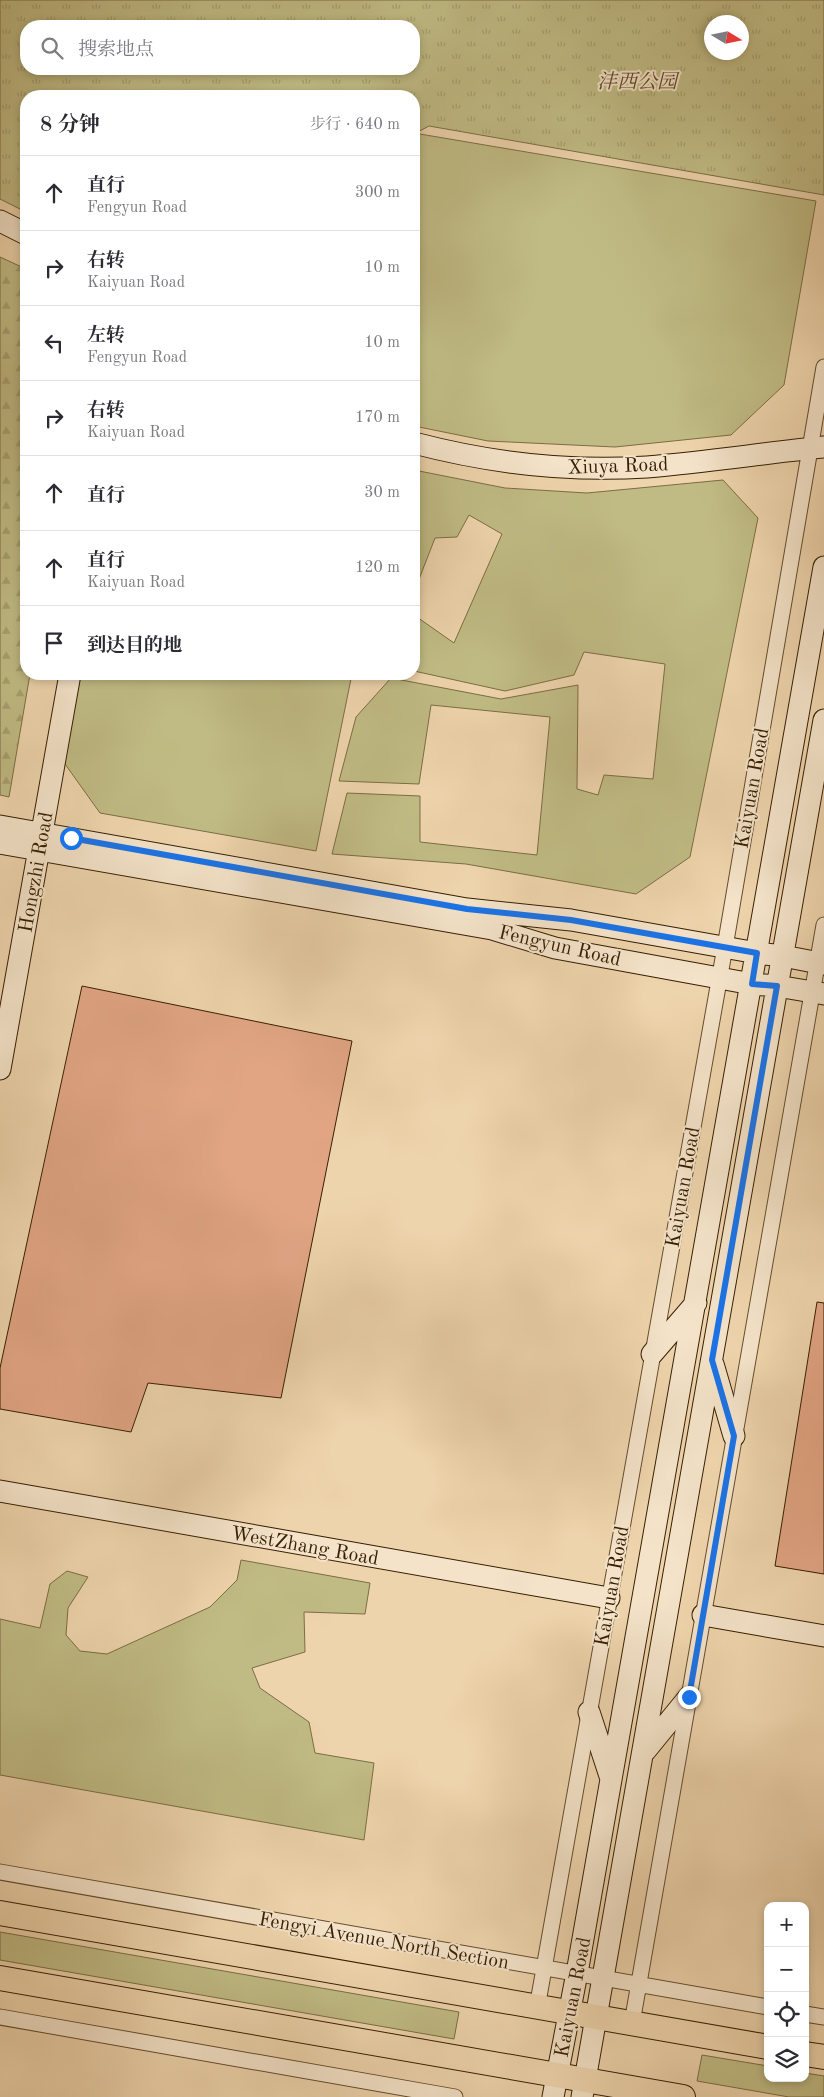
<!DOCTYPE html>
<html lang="zh">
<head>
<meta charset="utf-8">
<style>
	:root { --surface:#fff; --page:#f2f2f3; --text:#2b2b33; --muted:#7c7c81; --line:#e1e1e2 }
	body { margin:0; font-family:"Old Standard TT","Noto Serif SC",serif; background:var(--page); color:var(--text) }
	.controls { position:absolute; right:15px; bottom:15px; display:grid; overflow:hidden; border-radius:10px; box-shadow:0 2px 8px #0003 }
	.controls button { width:45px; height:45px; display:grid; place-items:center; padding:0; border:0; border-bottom:1px solid var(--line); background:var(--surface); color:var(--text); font:25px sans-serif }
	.compass { position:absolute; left:704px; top:15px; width:45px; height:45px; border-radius:50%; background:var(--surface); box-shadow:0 2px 8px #0003; rotate:100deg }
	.stop { position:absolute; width:15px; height:15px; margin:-11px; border:4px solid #1a73e8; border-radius:50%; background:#fff }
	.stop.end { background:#1a73e8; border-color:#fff; box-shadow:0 1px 5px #0008 }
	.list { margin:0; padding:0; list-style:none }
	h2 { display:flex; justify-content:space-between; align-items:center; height:65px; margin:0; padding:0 20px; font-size:21px }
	h2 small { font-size:16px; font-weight:400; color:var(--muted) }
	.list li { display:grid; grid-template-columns:32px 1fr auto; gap:15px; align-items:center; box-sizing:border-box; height:75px; padding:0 20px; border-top:1px solid var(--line) }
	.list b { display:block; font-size:19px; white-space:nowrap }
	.list p { margin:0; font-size:16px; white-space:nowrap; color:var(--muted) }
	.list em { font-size:16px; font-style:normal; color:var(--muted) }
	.icon { flex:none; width:28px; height:28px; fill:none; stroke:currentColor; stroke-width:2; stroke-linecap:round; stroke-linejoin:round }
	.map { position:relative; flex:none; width:824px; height:2097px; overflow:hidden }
	.search { position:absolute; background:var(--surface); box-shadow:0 2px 8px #0003; left:20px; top:20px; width:400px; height:55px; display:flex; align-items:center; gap:12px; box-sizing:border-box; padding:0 18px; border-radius:20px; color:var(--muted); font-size:19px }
	.panel { position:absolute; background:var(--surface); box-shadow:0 2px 8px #0003; left:20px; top:90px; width:400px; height:590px; border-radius:20px }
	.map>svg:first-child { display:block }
	.grass { fill:#c0bb84; stroke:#7c6d44 }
	.forest { fill:url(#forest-firs); stroke:#7c6d44 }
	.park { fill:url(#park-tufts); stroke:#7c6d44; fill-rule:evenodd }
	.building { fill:#e1a584; stroke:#371f03 }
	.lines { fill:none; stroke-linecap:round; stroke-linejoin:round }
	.street-casing { stroke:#654c2d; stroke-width:17 }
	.secondary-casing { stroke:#371f03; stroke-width:23 }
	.primary-casing { stroke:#371f03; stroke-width:26 }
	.street { stroke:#f4e3c9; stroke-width:15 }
	.secondary { stroke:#f4e3c9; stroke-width:21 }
	.primary { stroke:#eed4ac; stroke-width:24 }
	.route { stroke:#1a73e8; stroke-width:6 }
	.labels { text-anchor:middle; stroke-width:4; stroke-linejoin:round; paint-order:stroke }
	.park-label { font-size:20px; font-style:italic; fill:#594623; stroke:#f4e3c9 }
	.street-label { font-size:20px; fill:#371f03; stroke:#f4e3c9 }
</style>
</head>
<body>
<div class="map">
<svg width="824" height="2097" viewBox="0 0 824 2097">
	<defs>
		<pattern id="forest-firs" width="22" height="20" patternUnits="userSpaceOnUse" patternTransform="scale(1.25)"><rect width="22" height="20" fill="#c0bb84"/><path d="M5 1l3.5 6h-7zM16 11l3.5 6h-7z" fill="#a6a070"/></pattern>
		<pattern id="park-tufts" width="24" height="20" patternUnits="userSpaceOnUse" patternTransform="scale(1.25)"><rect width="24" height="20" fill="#c0bb84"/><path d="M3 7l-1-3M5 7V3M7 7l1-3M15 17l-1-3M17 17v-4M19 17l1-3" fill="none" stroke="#a6a070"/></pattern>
	</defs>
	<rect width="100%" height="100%" fill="#eed4ac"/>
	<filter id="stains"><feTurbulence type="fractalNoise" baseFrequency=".004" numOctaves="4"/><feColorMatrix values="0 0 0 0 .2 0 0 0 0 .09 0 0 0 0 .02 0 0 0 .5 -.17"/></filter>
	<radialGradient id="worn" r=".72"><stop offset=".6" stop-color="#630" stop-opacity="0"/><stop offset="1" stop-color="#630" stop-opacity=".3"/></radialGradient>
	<path class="grass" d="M414,133L816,201L784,385L731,435L615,447L488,441L414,426Z
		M414,470L505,488L587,493L723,480L758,518L690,857L636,894L466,864L332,854L347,793L420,796V842L537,855L550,717L431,705L419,784L339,781L356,717L391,678L501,699L578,685L577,789L598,795L604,775L653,779L665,664L584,652L574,675L505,691L414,671V615L454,643L502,534L469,515L457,537L435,538L414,592Z
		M75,674H352L316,851L100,813L60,757Z
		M241,1560L370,1583L365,1614L304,1612L305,1652L252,1668L260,1688L309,1722L315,1753L374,1763L364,1840L0,1775V1619L40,1628L50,1584L67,1571L88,1577L68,1608L66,1635L80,1651L107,1654L210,1607L237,1580Z
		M0,1932L459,2012L454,2039L0,1960Z
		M702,2055L768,2066V2078H805V2073L824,2076V2097H789L697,2081Z"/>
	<path class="forest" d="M0,257L26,269V674H30L9,797L0,795Z"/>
	<path class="park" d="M0,0H824V195L429,126L414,134V96H26V212L0,199ZM712,22H742V52H712ZM26,26H414V69H26Z"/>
	<path class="building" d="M82,986L352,1041L281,1398L148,1383L131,1432L0,1409V1368Z
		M817,1302L824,1303V1574L775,1566Z"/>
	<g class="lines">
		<defs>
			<path id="street" d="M0,1872L768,2007
				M537,2008L725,947L824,367
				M805,2014L824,2017
				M0,2017L455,2097
				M632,2023L824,925"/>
			<path id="secondary" d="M0,221L26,234
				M414,443C490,463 568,472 647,467C706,462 765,453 824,447
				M0,826L467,909L571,920L757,953L783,956L824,964
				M0,843L492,929L555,948L752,984L777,986L824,994
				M0,1069L70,674
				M652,1354L696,1303
				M713,1364L734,1436
				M0,1491L609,1598
				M703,1615L824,1636
				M589,1712L611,1779
				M645,1751L689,1697
				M553,2097L577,1973L824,567
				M582,2097L824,720"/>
			<path id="primary" d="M0,1913L768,2047
				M0,1978L683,2097
				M805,2054L824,2057"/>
		</defs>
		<use href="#street" class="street-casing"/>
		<use href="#secondary" class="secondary-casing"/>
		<use href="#primary" class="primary-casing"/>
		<use href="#street" class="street"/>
		<use href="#secondary" class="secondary"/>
		<use href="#primary" class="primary"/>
	</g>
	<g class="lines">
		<path class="route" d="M71,838L467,909L571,920L757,953L752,984L777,986L712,1360L734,1436L689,1697"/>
	</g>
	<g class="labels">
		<g class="park-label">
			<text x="637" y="88">沣西公园</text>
		</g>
		<g class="street-label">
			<text transform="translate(618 465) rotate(-2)" y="7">Xiuya Road</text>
			<text transform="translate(751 788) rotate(-80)" y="7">Kaiyuan Road</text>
			<text transform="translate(35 872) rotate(-80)" y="7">Hongzhi Road</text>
			<text transform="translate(560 945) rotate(13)" y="7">Fengyun Road</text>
			<text transform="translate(682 1187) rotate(-80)" y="7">Kaiyuan Road</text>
			<text transform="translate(305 1545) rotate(10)" y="7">WestZhang Road</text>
			<text transform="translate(611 1586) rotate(-80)" y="7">Kaiyuan Road</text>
			<text transform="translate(384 1940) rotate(10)" y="7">Fengyi Avenue North Section</text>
			<text transform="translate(572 1997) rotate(-79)" y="7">Kaiyuan Road</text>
		</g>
	</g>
	<rect width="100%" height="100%" filter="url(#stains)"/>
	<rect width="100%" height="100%" fill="url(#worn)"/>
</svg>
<div class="controls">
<button>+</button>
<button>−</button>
<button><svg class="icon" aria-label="locate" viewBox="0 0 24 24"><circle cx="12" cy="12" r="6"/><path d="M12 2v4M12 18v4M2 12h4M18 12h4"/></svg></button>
<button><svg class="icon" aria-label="layers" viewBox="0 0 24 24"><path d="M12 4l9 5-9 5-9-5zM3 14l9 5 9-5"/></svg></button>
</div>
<svg class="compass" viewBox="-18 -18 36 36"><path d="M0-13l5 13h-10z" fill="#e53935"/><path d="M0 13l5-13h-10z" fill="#7c7c81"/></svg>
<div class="stop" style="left:71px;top:838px"></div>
<div class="stop end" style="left:689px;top:1697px"></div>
<div class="search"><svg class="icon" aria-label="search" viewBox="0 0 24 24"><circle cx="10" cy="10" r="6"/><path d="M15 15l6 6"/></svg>搜索地点</div>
<section class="panel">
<h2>8 分钟<small>步行 · 640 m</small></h2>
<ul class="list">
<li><svg class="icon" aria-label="ahead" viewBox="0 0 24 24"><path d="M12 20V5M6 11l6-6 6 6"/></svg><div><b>直行</b><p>Fengyun Road</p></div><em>300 m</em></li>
<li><svg class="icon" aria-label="right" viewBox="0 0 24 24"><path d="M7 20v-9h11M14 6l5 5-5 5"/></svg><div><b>右转</b><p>Kaiyuan Road</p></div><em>10 m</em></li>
<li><svg class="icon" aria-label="left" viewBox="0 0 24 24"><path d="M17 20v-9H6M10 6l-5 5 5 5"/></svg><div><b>左转</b><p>Fengyun Road</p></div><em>10 m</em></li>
<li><svg class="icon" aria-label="right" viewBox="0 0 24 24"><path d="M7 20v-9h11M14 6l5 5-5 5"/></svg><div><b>右转</b><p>Kaiyuan Road</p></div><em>170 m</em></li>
<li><svg class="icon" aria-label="ahead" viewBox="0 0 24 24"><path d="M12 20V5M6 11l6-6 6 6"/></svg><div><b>直行</b></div><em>30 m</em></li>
<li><svg class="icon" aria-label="ahead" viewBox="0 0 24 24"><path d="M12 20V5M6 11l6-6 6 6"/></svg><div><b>直行</b><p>Kaiyuan Road</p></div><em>120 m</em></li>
<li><svg class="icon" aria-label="arrive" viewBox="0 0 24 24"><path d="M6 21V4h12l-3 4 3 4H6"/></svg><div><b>到达目的地</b></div></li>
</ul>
</section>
</div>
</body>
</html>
